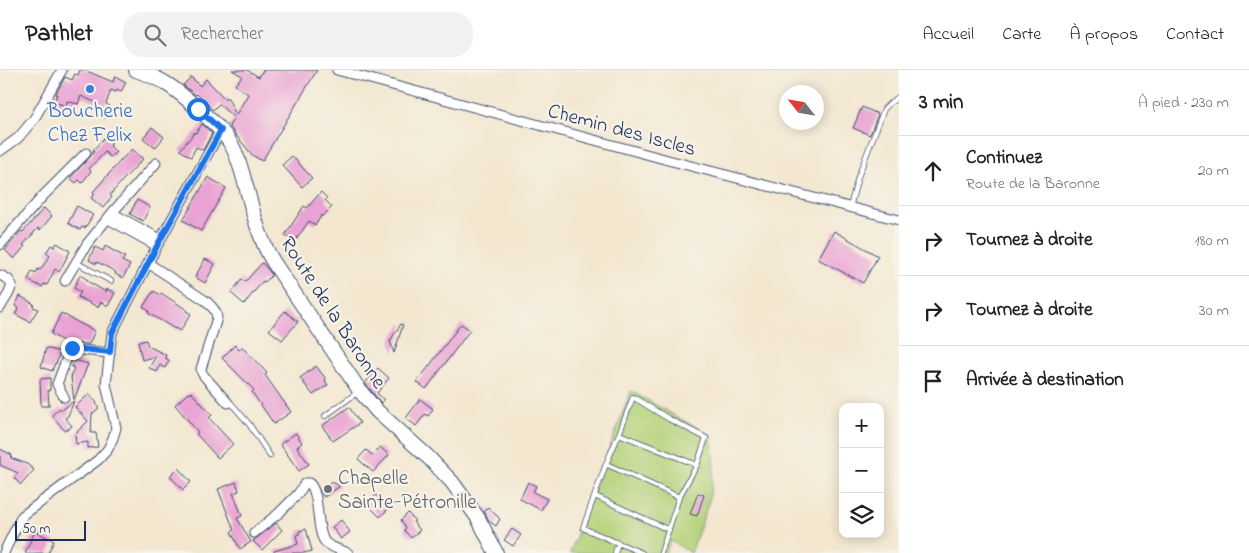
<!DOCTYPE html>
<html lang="fr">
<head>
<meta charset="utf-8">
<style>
	:root { --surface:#fff; --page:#f2f2f2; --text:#202124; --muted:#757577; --line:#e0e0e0 }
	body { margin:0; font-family:"Indie Flower",sans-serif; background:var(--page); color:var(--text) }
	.controls { position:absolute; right:15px; bottom:15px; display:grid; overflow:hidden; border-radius:10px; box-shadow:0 2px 12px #0003 }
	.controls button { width:45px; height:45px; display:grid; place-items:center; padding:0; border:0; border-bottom:1px solid var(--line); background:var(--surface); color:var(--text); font:25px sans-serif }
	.compass { position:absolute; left:779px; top:15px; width:45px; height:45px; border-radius:50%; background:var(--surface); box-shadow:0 2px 12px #0003; rotate:301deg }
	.scale { position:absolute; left:15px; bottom:12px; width:71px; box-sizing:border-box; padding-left:5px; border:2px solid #1b2f5e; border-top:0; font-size:14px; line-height:18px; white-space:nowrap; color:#1b2f5e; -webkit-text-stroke:4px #f7f3e8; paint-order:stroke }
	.stop { position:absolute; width:15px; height:15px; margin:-11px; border:4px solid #1a73e8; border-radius:50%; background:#fff }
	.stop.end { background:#1a73e8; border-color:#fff; box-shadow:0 1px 5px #0008 }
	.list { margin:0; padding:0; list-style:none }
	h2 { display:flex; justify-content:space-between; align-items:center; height:65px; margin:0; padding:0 20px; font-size:21px }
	h2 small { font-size:16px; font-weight:400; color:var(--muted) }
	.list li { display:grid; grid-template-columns:32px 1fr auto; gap:15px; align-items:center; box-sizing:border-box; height:70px; padding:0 20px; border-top:1px solid var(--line) }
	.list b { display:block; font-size:19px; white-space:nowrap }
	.list p { margin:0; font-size:16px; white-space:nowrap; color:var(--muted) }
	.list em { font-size:16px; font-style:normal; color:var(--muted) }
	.icon { flex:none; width:28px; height:28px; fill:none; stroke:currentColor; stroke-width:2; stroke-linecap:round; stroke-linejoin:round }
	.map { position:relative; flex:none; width:899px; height:483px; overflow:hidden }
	header { display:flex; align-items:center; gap:30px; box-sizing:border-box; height:70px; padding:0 25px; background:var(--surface); border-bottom:1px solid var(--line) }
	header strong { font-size:24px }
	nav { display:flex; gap:28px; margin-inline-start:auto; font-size:18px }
	.search { width:350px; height:45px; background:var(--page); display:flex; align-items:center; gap:12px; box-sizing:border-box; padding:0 18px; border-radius:20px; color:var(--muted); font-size:19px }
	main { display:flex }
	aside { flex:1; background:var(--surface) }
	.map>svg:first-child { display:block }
	.green { fill:#b3d279; stroke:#67806c }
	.building { fill:#e9a2d3 }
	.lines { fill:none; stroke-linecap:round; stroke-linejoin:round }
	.service-casing { stroke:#3b4b6f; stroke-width:6 }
	.minor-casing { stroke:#3b4b6f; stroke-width:11 }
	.secondary-casing { stroke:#3b4b6f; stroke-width:16 }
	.service { stroke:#fff; stroke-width:4.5 }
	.minor { stroke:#fff; stroke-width:9 }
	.secondary { stroke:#fff; stroke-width:14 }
	.route { stroke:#1a73e8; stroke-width:6 }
	.shop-dot { fill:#3f7fe0; stroke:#f7f3e8; stroke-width:2 }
	.worship-dot { fill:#6b7280; stroke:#f7f3e8; stroke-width:2 }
	.labels { text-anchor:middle; stroke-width:4.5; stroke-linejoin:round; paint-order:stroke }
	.shop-label { font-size:21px; fill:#366cbe; stroke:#f7f3e8 }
	.street-label { font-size:21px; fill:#1b2f5e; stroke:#f7f3e8 }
	.worship-label { font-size:21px; fill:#5b616d; stroke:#f7f3e8; text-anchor:start }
</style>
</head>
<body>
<header>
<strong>Pathlet</strong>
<div class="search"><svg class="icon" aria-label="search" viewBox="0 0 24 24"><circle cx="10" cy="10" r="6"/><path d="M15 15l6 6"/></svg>Rechercher</div>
<nav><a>Accueil</a><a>Carte</a><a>À propos</a><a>Contact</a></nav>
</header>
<main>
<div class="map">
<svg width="899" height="483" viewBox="0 0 899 483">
	<rect width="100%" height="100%" fill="#f7f3e8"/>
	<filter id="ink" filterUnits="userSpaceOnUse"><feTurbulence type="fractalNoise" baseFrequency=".02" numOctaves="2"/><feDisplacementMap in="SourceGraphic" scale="10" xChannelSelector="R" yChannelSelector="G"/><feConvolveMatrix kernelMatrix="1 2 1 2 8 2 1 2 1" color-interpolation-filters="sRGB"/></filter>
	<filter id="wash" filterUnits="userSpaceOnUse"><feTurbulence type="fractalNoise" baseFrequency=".0096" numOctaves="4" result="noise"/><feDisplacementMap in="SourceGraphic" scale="20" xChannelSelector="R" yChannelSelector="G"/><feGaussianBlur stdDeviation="1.12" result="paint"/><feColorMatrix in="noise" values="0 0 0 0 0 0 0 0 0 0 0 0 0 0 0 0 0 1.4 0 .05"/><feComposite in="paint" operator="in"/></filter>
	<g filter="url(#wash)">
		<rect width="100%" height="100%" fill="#f3e7d0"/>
		<path class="green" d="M631,321L711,366L714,396L709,431L691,483L671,471L665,483H570Z"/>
		<g id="blocks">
			<path class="building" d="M80,0H84L113,12L115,6L126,12L121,22L117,20L116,22L111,20L106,34L110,36L106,46L95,40L97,33L81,26L78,34L67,31L66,36L54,32L57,24H56L65,7L72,10L75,4L78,5Z
				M232,0H247L259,7L263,0H317L262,91L252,85L229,56L234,48L219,34L213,40L197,24L196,25L183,15L191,7L200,16L206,9L224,28H228L236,45L248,24L235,15L242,6Z
				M862,37L878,44L870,65L853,58Z
				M202,54L212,63L203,80L196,77L191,87L180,80L195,62L196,63Z
				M152,57L164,67L155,78L143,68Z
				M105,67L112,73L110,76L116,82L110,87L105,82L89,99L91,101L82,113L79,110L76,113L70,108L90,87L94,81L93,80Z
				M132,79L143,89L123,110L110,125L112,127L103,138L91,128L95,124L93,122L122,89Z
				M292,86L312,108L302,117L282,95Z
				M208,107L226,118L201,161L183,150Z
				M321,122L327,128L325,130L332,137L323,146L322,145L315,155L309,151L295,171L285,165L304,136L307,138Z
				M137,130L150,137L143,151L130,144Z
				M77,136L93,145L85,158L82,157L80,160L68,153Z
				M44,138L52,146L40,160L38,158L23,175L25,176L14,189L5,180L21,161L23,162Z
				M834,161L878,186L863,213L818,189Z
				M57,173L70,181L59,202L55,199L47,215L44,214L42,217L28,210L32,201L36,203L38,199L40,200L50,186L46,183L51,175L54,177Z
				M105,176L125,187L122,191L130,195L123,208L115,204L116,202L97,192L96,194L89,190L95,177L103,181Z
				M205,189L215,194L205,213L195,207Z
				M262,193L266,197L272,205L265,212L263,211L244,234L231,223L242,209L245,212Z
				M80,205L88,210L87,211L106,222L107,219L115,223L108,236L101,232L98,237L78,227L81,222L74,218Z
				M154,221L160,225L161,223L187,240L186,241L191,244L180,261L175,258V259L148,243L149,241L143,237L152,223H153Z
				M20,226L34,234L33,237L38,239L30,252L15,244L19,238L15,236Z
				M285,241L298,252L282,270L269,260Z
				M61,243L81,254L95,261L89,274L73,273L68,274L51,264Z
				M401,254L403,255L394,283L390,271Z
				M461,254L470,260L426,319L417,312Z
				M146,270L148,276L166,285L165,288L169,290L165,298L160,295L157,302L149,298L156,286L142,290L138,272Z
				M235,275L239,280L242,277L267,303L265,305L291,342L274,354L252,322L254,320L222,288Z
				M46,278L60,282L56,294L55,293L52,301L41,297Z
				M75,290L88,294L74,330L71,307H72L71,306L74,298L72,297Z
				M316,296L326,309L325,311L328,315L313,325L300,308Z
				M378,298L389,308L377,323L384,330L381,333L365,313Z
				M50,308V320H48L49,336H41L40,309Z
				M191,322L212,345L209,348L233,374L218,388L196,364L198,362L175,335L188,323L189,324Z
				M89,324L97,333L96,334L98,336V339L92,344L91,363H96L98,377L88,378V372L76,374L75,364L88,351L75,337Z
				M420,329L433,339L428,346L425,344L416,356L406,348Z
				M74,331L68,346L65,348L72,356L67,360H64L52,345L60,338L62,340Z
				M349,337L360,353L333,371L322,356Z
				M296,363L302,373L297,377L309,394L299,401L280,374Z
				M380,377L389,385L373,402L358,389L366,380L372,385Z
				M0,379L12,385L11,388L27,394L34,400L21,415L14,408L18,403L0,395Z
				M178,398L191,412L183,420L170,406Z
				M236,412L239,421L233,423L242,446L237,448L251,472L240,479L231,462L234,460L218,419Z
				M332,412L340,416L324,427L320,420Z
				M528,412L536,416L533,422L547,429L541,440L520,429Z
				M698,423L704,425L697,446L690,444Z
				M376,425L389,438L380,447L367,434Z
				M488,437L500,449L496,456L489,451L484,441Z
				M408,443L415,451L413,452L420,460L411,468L404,460L406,458L401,450Z
				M341,450L350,462L341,469L332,457Z
				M276,453L282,460L262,480L253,471Z
				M306,459L312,481L304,483H274V481L298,474L296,465L299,464V461Z
				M512,459L521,465L513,476L504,470Z
				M35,461L54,471L48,483H25Z"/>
		</g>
	</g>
	<g filter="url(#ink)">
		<use href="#blocks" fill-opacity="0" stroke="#3b4b6f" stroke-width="1"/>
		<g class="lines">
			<defs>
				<path id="service" d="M850,137L858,107L884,39L891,32L899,27
					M77,193L111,211
					M228,333H231L249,354L270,386
					M325,346L358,322
					M619,364L633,327L669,349L706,368L697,395
					M606,394L679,427
					M595,426L669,460
					M618,473L583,458L606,394L619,364L697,395L679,427L661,483
					M615,483L618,473L642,483"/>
				<path id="minor" d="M337,0L668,90L899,150
					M0,81L18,68L34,49L62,0
					M112,143L160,169
					M108,149L157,176
					M0,175L43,126L86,83
					M148,193L206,231L213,238L216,243L217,248L201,299L202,303L205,307L228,333
					M0,205L8,209L12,215L9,223L0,238
					M65,211L87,174L112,143L156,93
					M64,327L57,314L70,280L72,279L110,283
					M254,463L279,443L298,424L305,413H309C321,422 315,463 326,473C332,478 341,480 348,483
					M4,483L7,476L22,446L98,390L108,379L113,368L116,358L106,314L112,263L157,176L221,60"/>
				<path id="secondary" d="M136,0C163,9 176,19 197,38C208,48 221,58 229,71C235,79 238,89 241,99C251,130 256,165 274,193L360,321L377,341L428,387L452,412L478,448L496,483"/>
			</defs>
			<use href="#service" class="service-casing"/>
			<use href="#minor" class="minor-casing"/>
			<use href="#secondary" class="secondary-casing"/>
			<use href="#service" class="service"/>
			<use href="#minor" class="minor"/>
			<use href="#secondary" class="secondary"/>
		</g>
	</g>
	<g class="lines" filter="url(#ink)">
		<path class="route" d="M72,278L110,282L112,263L157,176L221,60L198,39"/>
	</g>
	<circle class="shop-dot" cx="90" cy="19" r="5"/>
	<circle class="worship-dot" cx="328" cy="419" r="5"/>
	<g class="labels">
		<g class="shop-label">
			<text x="90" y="47">Boucherie<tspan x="90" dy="24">Chez Felix</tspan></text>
		</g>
		<g class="street-label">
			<text transform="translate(622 59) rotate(15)" y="7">Chemin des Iscles</text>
			<text transform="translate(334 242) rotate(57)" y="7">Route de la Baronne</text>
		</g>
		<g class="worship-label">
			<text x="338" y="414">Chapelle<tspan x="338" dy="24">Sainte-Pétronille</tspan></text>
		</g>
	</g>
</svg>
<div class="controls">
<button>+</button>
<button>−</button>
<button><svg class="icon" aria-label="layers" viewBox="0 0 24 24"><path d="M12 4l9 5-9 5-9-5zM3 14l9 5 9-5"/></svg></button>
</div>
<svg class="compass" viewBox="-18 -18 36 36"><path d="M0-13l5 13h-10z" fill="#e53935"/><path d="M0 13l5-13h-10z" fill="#757577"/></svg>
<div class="scale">50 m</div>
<div class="stop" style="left:198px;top:39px"></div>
<div class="stop end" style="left:72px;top:278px"></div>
</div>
<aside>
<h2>3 min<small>À pied · 230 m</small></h2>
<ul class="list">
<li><svg class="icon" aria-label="ahead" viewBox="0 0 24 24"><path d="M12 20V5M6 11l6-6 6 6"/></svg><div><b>Continuez</b><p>Route de la Baronne</p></div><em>20 m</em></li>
<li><svg class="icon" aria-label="right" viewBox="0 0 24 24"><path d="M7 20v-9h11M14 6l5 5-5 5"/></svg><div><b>Tournez à droite</b></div><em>180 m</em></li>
<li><svg class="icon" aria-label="right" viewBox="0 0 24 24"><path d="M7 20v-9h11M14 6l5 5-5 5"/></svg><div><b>Tournez à droite</b></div><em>30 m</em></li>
<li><svg class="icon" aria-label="arrive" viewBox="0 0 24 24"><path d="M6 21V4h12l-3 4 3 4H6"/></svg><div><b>Arrivée à destination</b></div></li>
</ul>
</aside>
</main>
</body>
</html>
